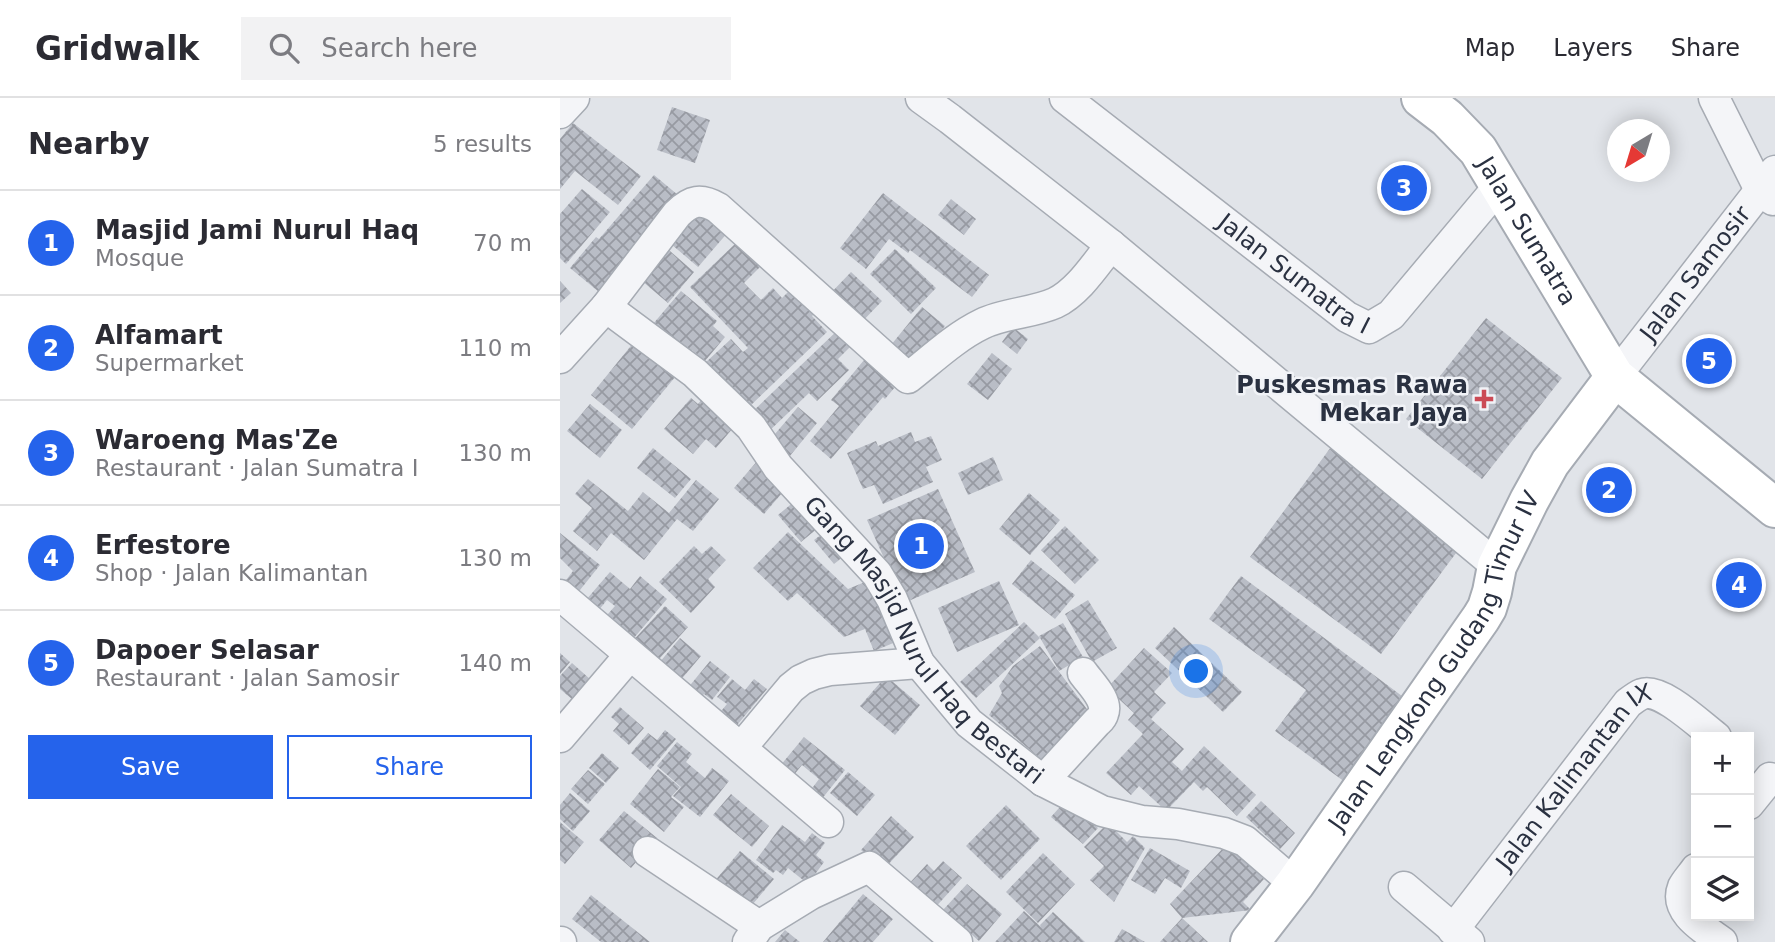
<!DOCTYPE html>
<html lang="en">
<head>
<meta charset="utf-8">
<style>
	:root { --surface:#fff; --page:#f2f2f3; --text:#2b2b33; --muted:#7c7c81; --line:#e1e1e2; --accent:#2563eb }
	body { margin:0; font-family:"DejaVu Sans",sans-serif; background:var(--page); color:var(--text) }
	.controls { position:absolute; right:21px; bottom:21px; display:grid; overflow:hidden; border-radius:0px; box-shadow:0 4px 18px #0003 }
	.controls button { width:63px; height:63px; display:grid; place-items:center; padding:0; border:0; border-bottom:2px solid var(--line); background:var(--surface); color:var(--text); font:35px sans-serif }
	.compass { position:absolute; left:1047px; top:21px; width:63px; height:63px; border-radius:50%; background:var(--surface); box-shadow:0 4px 18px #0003; rotate:218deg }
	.you { position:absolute; left:637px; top:574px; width:24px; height:24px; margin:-18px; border:5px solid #fff; border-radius:50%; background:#1a73e8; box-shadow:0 0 0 10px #1a73e833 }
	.badge { display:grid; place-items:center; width:46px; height:46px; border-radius:50%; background:var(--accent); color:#fff; font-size:23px; font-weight:700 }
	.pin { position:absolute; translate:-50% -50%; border:4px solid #fff; box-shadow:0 2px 7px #0006 }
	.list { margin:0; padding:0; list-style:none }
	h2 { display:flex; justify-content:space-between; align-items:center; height:91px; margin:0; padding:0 28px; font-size:30px }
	h2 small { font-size:23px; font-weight:400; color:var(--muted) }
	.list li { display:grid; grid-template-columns:46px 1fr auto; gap:21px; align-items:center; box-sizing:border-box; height:105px; padding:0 28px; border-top:2px solid var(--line) }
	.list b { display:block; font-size:26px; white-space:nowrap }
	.list p { margin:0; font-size:23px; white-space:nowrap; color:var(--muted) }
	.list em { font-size:23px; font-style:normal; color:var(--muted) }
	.actions { display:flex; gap:14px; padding:21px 28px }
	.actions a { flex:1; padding:16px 0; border:2px solid var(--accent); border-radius:0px; text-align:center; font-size:24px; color:var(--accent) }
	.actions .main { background:var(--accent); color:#fff }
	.icon { flex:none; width:38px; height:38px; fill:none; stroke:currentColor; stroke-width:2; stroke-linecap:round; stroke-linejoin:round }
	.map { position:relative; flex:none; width:1215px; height:844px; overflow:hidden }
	header { display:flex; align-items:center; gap:42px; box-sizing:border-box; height:98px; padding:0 35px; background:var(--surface); border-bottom:2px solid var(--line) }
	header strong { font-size:33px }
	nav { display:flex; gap:38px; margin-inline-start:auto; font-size:24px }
	.search { width:490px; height:63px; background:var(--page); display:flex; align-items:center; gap:18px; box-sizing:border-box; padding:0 24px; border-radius:0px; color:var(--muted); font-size:26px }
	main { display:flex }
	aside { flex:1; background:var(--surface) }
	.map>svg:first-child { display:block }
	.building { fill:url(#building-cross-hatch) }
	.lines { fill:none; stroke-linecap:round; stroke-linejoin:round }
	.street-casing { stroke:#a6abb3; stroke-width:33 }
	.secondary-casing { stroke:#a6abb3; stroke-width:42 }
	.street { stroke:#f4f5f8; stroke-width:30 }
	.secondary { stroke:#fff; stroke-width:38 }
	.poi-dot { fill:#cb4a55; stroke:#f1f3f7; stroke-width:2.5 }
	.labels { text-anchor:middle; stroke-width:5; stroke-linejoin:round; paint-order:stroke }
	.street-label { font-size:24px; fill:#2a3141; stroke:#f1f3f7 }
	.poi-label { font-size:24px; font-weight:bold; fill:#2a3141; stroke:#f1f3f7; text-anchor:end }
</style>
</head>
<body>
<header>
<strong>Gridwalk</strong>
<div class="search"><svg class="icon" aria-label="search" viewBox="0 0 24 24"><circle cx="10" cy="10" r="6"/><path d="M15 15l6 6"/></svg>Search here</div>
<nav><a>Map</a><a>Layers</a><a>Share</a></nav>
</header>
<main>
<aside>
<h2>Nearby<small>5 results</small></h2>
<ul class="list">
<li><span class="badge">1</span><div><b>Masjid Jami Nurul Haq</b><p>Mosque</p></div><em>70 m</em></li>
<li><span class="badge">2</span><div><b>Alfamart</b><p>Supermarket</p></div><em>110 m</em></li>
<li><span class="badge">3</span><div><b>Waroeng Mas'Ze</b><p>Restaurant · Jalan Sumatra I</p></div><em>130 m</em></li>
<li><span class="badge">4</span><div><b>Erfestore</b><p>Shop · Jalan Kalimantan</p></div><em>130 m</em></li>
<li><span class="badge">5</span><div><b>Dapoer Selasar</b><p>Restaurant · Jalan Samosir</p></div><em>140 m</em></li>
</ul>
<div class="actions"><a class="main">Save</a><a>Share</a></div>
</aside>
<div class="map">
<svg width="1215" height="844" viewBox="0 0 1215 844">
	<defs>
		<pattern id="building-cross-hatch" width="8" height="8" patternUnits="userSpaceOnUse" patternTransform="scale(1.75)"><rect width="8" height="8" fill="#b9bdc6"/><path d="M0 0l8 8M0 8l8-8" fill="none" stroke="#979aa2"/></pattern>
	</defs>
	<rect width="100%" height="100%" fill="#e1e4e9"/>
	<path class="building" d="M112,9L150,22L135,65L97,52Z
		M13,25L81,78L58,107L15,73L0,91V41Z
		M94,77L124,102L39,194L10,170L36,139L39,141Z
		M22,91L50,114L6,166L0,160V116Z
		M323,95L429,177L412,199L350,152L348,155L329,141L306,171L280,150Z
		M391,101L416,121L404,137L378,117Z
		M138,107L169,133L138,169L104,140Z
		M177,144L200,169L184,185L201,202L213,190L222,200L233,189L257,213L252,218L267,234L188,310L145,265L171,241L183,254L188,250L130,189Z
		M102,146L134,174L108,205L75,177Z
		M335,151L376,190L351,216L310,176Z
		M291,174L322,203L298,228L267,199Z
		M0,183L11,195L0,205Z
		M121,193L157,223L153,228L165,239L145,263L132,252L129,256L93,226Z
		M362,209L385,228L353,265L331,247Z
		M926,220L1002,280L922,381L846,321Z
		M281,229L295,244L278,261L289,272L257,303L249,295L206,336L189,317Z
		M453,229L468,241L457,256L442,244Z
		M74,244L116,278L72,331L31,297Z
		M432,255L452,271L428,302L407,286Z
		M309,256L341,282L325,301L323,299L271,361L250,343L279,308L271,302Z
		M147,295L179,323L156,350L146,341L133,356L104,331L131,300L138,306Z
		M30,306L62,332L40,360L7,333Z
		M238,309L257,325L229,359L209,343Z
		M351,334L355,344L371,338L382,362L366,369L373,384L323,406L314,387L303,391L287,355L316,343L318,348Z
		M771,349L902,447L821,556L690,459Z
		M93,350L131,381L115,400L77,370Z
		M433,359L443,382L408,397L398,375Z
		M199,361L229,387L204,416L174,390Z
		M28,381L68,413L83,394L109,415L136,382L159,401L133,433L117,421L84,462L51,435L37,453L13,433L32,410L15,396Z
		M378,391L415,474L344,505L307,422Z
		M469,395L500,422L470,457L439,431Z
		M241,398L264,425L241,444L218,417Z
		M505,428L539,462L515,486L481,452Z
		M270,430L290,453L274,466L254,442Z
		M228,434L288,491L317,479L343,541L314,553L305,531L284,539L237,495L228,503L193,470Z
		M0,435L40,467L16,497L3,486L13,473L0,460Z
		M134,448L142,456L151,448L166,462L148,481L155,489L131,515L99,484Z
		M471,462L515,497L495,521L452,486Z
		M50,474L70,491L80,478L107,501L68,547L41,524L55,508L47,502L38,513L26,502Z
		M681,478L846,601L785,684L715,633L746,592L649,521Z
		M439,483L459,527L397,554L378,510Z
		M528,502L557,550L532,564L505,516Z
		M105,508L128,529L92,569L68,548Z
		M464,524L480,540L416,600L400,584Z
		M503,525L523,559L499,573L479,538Z
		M614,529L682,594L663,614L595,550Z
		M120,540L141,558L119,584L94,571Z
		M480,548L532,618L489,668L429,617L442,595L439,588L453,568Z
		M584,550L612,575L594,594L606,605L591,621L624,651L612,664L622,673L644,648L696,697L677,718L647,689L643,693L634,684L606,713L579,688L571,697L546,675L583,636L568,622L574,615L547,590Z
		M0,555L10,564L0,576Z
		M150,563L170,579L152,602L144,596L139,601L127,591Z
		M12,565L31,582L13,602L0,591V578Z
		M326,578L360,607L335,637L300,608Z
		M172,581L185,592L194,581L207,591L173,632L157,618L167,606L157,599Z
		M60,609L84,630L69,647L53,633L59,626L51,619Z
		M105,632L116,641L90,672L71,655L88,635L97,642Z
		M244,639L285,672L261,702L250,693L259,681L242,667L233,678L220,668Z
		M117,644L132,656L126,664L145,680L152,670L169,683L140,719L113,698L121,689L97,668Z
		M42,655L59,670L46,685L29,670Z
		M98,671L120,689L111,699L124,709L104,734L70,706Z
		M28,672L45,686L28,706L11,691Z
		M288,674L315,697L297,718L270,695Z
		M10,695L30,713L13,733L0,721V707Z
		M171,696L209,728L192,749L153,717Z
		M506,702L538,730L523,746L491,719Z
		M701,703L735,735L720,751L686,719Z
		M446,707L480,741L441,782L406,748Z
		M64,713L97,740L71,770L39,742Z
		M331,718L354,739L323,772L301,752Z
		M0,724L24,744L5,766L0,762Z
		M548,725L567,744L573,738L585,750L554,804L530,782L544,768L524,749Z
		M222,727L245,744L252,735L265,745L256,757L264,764L248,786L228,770L223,777L216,772L213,775L196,762Z
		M667,746L704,781L683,804L691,812L622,820L610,806Z
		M590,750L630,773L621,790L605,780L595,796L571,782Z
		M180,753L214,781L187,813L153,785Z
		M483,755L515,786L478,825L446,794Z
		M383,763L402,780L372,813L346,789L367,766L374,773Z
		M407,786L442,816L419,843L383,812Z
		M303,796L333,821L313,844H263Z
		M31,797L90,844H41L12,821Z
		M464,813L481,829L480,827L493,814L525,844H435Z
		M622,820L648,844H600Z
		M562,831L585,844H554Z
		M225,832L240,844H215Z"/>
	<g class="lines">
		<defs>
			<g id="street">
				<path d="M361,0L390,21L551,147L937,468"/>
				<path id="s1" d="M505,0L787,219L809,230L831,217L940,87"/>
				<path d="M1154,0L1200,92L1213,102"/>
				<path d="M0,15L14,0"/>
				<path id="s2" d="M46,209L135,275L191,329L218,369L317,476L332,501L359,565L409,625L483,683L542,713L582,723L618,726L664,735L685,743L735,786"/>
				<path d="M0,260L46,209L117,116C131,102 141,100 158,110L348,280C371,262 395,239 422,226C444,215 473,215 495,205C518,194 535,167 551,147"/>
				<path id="s3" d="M1055,279L1215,73"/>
				<path d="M0,497L268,724"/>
				<path d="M0,639L70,557"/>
				<path d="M181,650L231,590L241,582L254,576L270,572L359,565"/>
				<path d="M483,683L536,625C539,622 542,620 543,616C549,603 530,585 523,575"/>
				<path d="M1189,706L1210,680"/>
				<path d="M88,754L199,828"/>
				<path d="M1136,771C1132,777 1126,783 1123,789C1113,814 1146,832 1162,844"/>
				<path d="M844,789L909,844"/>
				<path id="s4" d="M893,832L1068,605C1072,602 1077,598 1082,596C1101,589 1141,628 1156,639"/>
				<path d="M0,844H1"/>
				<path d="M188,844L199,828L251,796L309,769L397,844"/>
			</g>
			<g id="secondary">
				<path id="s5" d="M861,0L887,20L918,52L1055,279L1215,410"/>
				<path id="s6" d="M690,844L735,786L921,520L927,510L932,494L937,468L969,403L990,365L1055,279"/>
			</g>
		</defs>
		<use href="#street" class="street-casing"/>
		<use href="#secondary" class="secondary-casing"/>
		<use href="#street" class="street"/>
		<use href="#secondary" class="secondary"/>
	</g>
	<path class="poi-dot" d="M920.5 290.5h7v7h7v7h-7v7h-7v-7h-7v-7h7z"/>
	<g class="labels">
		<g class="street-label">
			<text dy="8" stroke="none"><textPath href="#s5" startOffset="172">Jalan Sumatra</textPath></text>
			<text dy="8" stroke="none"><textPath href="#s1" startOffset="289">Jalan Sumatra I</textPath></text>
			<text dy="8" stroke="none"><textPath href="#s3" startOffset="131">Jalan Samosir</textPath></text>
			<text dy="8" stroke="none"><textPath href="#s2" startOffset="466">Gang Masjid Nurul Haq Bestari</textPath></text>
			<text dy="8" stroke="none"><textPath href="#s6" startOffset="338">Jalan Lengkong Gudang Timur IV</textPath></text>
			<text dy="8" stroke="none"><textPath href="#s4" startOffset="196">Jalan Kalimantan IX</textPath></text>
		</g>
		<g class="poi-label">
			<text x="908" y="295">Puskesmas Rawa<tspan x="908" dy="28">Mekar Jaya</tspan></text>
		</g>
	</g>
</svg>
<div class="controls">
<button>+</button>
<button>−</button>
<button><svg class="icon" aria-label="layers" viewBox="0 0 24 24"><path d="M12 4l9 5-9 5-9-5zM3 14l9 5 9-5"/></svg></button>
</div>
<svg class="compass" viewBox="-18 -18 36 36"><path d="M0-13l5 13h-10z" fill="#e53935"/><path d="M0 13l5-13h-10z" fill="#7c7c81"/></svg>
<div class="you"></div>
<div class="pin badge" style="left:361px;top:448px">1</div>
<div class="pin badge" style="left:1049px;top:392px">2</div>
<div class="pin badge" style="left:844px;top:90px">3</div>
<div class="pin badge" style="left:1179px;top:487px">4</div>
<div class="pin badge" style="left:1149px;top:263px">5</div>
</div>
</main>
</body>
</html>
